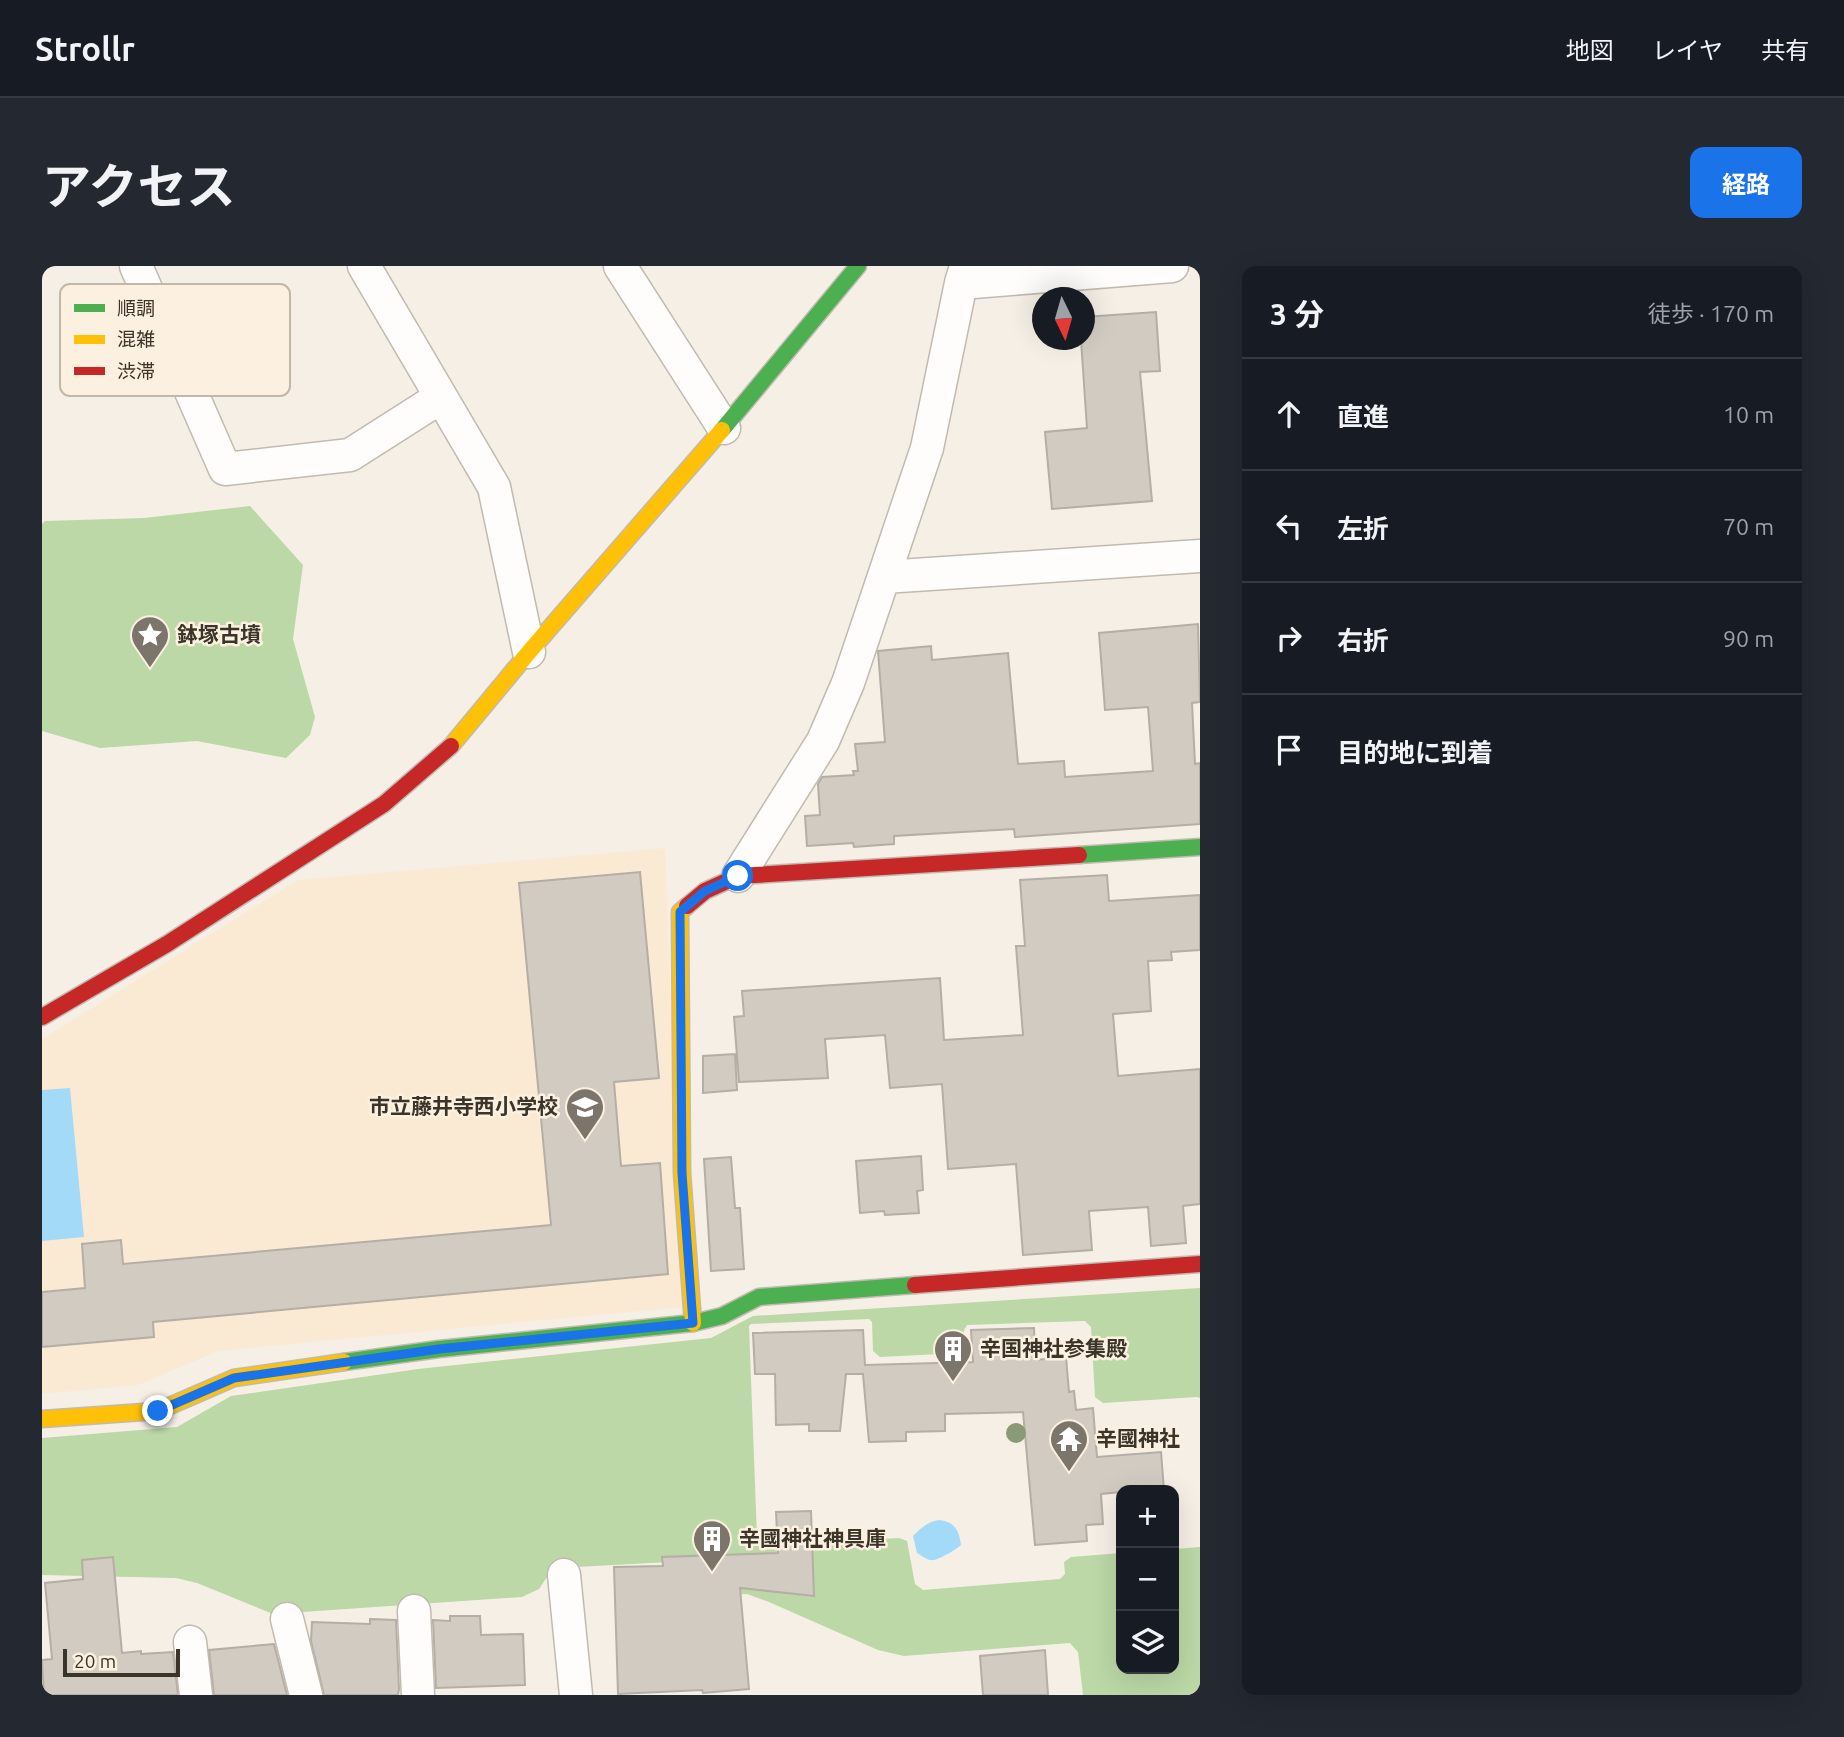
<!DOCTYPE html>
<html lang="ja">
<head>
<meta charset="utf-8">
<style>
	:root { --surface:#171b24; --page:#242831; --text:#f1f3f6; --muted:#9ea1a6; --line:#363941; --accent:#1a73e8 }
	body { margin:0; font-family:Ubuntu,"Noto Sans JP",sans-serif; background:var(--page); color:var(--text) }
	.controls { position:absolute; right:21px; bottom:21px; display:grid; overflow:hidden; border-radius:14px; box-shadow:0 7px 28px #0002 }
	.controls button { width:63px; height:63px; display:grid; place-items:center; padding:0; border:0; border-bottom:2px solid var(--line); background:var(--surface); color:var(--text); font:35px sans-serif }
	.compass { position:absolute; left:990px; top:21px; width:63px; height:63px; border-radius:50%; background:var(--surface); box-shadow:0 7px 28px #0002; rotate:175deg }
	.scale { position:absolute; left:21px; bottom:18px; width:117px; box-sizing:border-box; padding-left:7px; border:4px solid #3b3429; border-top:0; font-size:19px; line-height:24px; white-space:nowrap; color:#3b3429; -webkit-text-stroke:5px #fcf0e0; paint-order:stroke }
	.stop { position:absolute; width:21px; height:21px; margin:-16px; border:5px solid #1a73e8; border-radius:50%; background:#fff }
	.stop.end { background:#1a73e8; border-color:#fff; box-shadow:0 2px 7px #0008 }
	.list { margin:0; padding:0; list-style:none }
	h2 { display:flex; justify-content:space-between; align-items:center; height:91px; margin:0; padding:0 28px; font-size:30px }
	h2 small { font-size:23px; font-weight:400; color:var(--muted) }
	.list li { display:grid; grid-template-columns:46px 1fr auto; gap:21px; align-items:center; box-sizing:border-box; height:112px; padding:0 28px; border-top:2px solid var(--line) }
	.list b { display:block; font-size:26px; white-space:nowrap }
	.list em { font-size:23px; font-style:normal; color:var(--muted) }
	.icon { flex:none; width:38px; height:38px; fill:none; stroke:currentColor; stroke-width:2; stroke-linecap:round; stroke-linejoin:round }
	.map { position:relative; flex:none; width:1158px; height:1429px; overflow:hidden; border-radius:14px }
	header { display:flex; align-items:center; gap:42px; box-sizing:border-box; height:98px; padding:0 35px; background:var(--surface); border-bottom:2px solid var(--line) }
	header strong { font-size:33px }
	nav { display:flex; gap:38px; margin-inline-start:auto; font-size:24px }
	.intro { display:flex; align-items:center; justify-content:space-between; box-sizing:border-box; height:168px; padding:0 42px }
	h1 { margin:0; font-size:49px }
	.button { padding:18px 32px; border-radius:14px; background:var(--accent); color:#fff; font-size:24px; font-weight:700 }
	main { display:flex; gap:42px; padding:0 42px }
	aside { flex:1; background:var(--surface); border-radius:14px; box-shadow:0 7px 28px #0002 }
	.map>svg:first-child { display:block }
	.built { fill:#fbead3 }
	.forest { fill:#bbd8a6 }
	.water { fill:#a3daf8 }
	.building { fill:#d1cbc2; stroke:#b5aea5; stroke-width:2 }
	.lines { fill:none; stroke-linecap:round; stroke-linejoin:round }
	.street-casing { stroke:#c1bab1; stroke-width:35 }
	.fast-casing { stroke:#c1bab1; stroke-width:19 }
	.slow-casing { stroke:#c1bab1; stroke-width:19 }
	.jam-casing { stroke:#c1bab1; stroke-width:19 }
	.street { stroke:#fefdfb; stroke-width:32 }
	.fast { stroke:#4caf50; stroke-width:16 }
	.slow { stroke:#ffc107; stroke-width:16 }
	.jam { stroke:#c62828; stroke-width:16 }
	.tree { fill:#899a76 }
	.route { stroke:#1a73e8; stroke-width:9 }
	.labels { text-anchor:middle; stroke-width:5; stroke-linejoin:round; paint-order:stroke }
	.poi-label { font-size:21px; font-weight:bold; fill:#3b3429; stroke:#fcf0e0; text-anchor:start }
	.key { fill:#fcf0e0; stroke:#c2b8a9; stroke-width:2 }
	.key-label { font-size:19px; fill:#3b3429 }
</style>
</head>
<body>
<header>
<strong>Strollr</strong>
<nav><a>地図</a><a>レイヤ</a><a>共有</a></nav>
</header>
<div class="intro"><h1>アクセス</h1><a class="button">経路</a></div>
<main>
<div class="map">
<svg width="1158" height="1429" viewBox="0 0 1158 1429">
	<rect width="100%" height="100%" fill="#f6efe6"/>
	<path class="built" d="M623,582L641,1041L176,1085L96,1119L0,1128V773L256,614Z"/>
	<path class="forest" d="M208,240L261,299L251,373L273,451L268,469L244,492L155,475L58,482L0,465V258L3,255L102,252Z
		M1158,1022V1132L1155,1131L1061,1137L1053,1131L1049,1061L1043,1055L925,1059L922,1064V1084L918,1087L838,1091L831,1085L830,1056L827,1053L709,1058L707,1060L715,1271L721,1279L857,1272L865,1275L873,1318L881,1324L1018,1313L1023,1308L1022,1296L1029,1291L1079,1287V1403H1132V1283L1158,1281V1429H1041L1036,1386L1028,1377L862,1390L836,1384L727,1336L705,1328L647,1331L628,1296L515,1302L509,1305L497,1323L480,1331L231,1348L155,1317L134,1312L0,1309V1172L135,1161L189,1130L376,1103L669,1072L711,1050Z"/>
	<path class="water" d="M28,822L42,971L0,975V824Z
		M897,1254C912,1256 917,1263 919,1279C915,1283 898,1293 892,1294C886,1295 880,1290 875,1287L871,1270C879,1262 885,1256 897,1254Z"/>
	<path class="building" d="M1114,46L1118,105L1098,106L1110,235L1010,243L1003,166L1045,162L1039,74H1042V51Z
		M1156,358L1158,436L1150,437L1153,498L1158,497V558L973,571L972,563L852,570V578L812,581L811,577L765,580L763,550L778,549L776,518L780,511L812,509L811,505H816L813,478L843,476L836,385L889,380L890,394L966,387L976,498L1022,495L1023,511L1111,505L1106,441L1063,444L1057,367Z
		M598,606L617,812L572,816L579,900L618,897L626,1008L111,1056L112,1071L0,1081V1026L43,1022L40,978L79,974L81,998L509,959L477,617Z
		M1065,609L1067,635L1158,629V684L1129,686L1130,694L1106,695L1109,745L1071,748L1076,810L1158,803V938L1141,940L1144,977L1109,980L1106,941L1047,945L1050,984L981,989L974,898L906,903L900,818L848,822L843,769L783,773L786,812L697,816L692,751L702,750L700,725L898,712L902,774L981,769L974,680H983L978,614Z
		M693,788L695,824L661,827V790Z
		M879,890L881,924L875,925L877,947L843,949L842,945L818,947L814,895Z
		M689,891L693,942H698L702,1003L669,1005L662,893Z
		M992,1062L993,1094L1024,1091L1027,1126L1032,1125L1034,1144L1051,1142L1055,1191L1119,1186L1122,1224H1079V1226L1059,1228L1061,1258L1044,1259L1045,1275L993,1279L981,1146L903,1148V1165L864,1166V1175L827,1176L821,1108H804L798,1165H767V1158L734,1159L733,1108H713L711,1067L821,1064L823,1099L931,1096L929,1064Z
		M769,1245L772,1330L698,1322L707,1423L661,1427L660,1424L576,1428L572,1301L621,1300L620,1291L736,1287L734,1246Z
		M71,1291L80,1387L99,1385V1388L131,1386L136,1429H2L0,1394L10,1393L3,1317L41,1313L40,1294Z
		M408,1350H438L439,1369L481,1368L483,1419L394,1422L391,1354L408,1355Z
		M328,1353L354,1354L357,1423L356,1429H282L269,1375L270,1356L328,1358Z
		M232,1378L245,1429H172L167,1384Z
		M1003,1384L1006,1429H941L938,1390Z"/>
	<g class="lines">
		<defs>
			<path id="street" d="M94,0L183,203L308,189L399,131
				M322,0L452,221L487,386
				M578,0L682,162
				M919,17L1130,0
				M842,311L1158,290
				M696,610L781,475L806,417L885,182L919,17L924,0
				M522,1309L534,1429
				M372,1345L376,1429
				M245,1353L264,1429
				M148,1376L154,1429"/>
			<path id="fast" d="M680,164L816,0
				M1037,589L1158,581
				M302,1096L397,1083L651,1057L680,1050L717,1031L873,1019"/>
			<path id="slow" d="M409,480L487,386L680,164
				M645,640L638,646L640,907L651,1057
				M0,1153L116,1145L192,1112L302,1096"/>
			<path id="jam" d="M645,640L663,625L696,610L1037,589
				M0,751L125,678L342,538L409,480
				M873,1019L1158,998"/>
		</defs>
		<use href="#street" class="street-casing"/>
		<use href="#fast" class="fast-casing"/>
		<use href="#slow" class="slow-casing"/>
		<use href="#jam" class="jam-casing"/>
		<use href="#street" class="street"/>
		<use href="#fast" class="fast"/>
		<use href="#slow" class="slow"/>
		<use href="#jam" class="jam"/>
	</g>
	<circle class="tree" cx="974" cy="1167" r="10"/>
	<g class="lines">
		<path class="route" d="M116,1145L192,1112L397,1083L651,1057L640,907L638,646L663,625L696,610"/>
	</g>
	<defs>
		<symbol id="sight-pin" viewBox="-11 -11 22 30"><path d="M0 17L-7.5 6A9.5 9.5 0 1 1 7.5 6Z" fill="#7c756b" stroke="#fcf0e0"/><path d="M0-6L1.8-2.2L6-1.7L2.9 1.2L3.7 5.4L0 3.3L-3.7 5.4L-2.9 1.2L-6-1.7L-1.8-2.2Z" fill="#fff"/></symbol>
		<symbol id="school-pin" viewBox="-11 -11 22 30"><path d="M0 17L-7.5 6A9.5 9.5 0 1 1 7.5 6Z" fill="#7c756b" stroke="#fcf0e0"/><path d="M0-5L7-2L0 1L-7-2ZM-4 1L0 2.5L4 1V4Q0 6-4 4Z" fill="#fff"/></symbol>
		<symbol id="building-pin" viewBox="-11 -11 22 30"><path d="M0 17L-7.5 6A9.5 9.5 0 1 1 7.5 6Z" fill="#7c756b" stroke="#fcf0e0"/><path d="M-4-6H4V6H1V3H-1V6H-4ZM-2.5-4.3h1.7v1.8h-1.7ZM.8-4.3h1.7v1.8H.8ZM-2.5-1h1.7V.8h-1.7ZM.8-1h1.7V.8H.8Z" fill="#fff"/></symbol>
		<symbol id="temple-pin" viewBox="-11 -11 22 30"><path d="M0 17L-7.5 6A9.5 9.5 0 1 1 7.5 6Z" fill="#7c756b" stroke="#fcf0e0"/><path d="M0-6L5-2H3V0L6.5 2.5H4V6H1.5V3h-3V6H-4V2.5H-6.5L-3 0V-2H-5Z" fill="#fff"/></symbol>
	</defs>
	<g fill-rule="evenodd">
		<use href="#sight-pin" x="86" y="347" width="44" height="60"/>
		<use href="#school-pin" x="521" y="819" width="44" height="60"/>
		<use href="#building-pin" x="889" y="1061" width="44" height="60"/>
		<use href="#temple-pin" x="1005" y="1151" width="44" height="60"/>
		<use href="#building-pin" x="648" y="1251" width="44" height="60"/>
	</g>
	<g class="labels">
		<g class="poi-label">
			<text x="135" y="376">鉢塚古墳</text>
			<text x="516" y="848" text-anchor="end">市立藤井寺西小学校</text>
			<text x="938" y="1090">辛国神社参集殿</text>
			<text x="1054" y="1180">辛國神社</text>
			<text x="697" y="1280">辛國神社神具庫</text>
		</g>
	</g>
	<rect x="18" y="18" width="230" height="112" rx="10" class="key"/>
	<rect x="32" y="38" width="31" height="8" fill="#4caf50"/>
	<rect x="32" y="69" width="31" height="9" fill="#ffc107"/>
	<rect x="32" y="101" width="31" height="8" fill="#c62828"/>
	<g class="key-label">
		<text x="75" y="49">順調</text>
		<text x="75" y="80">混雑</text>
		<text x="75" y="112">渋滞</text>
	</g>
</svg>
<div class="controls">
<button>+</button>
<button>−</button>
<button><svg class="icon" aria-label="layers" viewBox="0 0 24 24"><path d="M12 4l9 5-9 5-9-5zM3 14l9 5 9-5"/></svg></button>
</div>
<svg class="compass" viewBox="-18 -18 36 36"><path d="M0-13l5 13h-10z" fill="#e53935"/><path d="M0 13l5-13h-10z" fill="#9ea1a6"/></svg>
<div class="scale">20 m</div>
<div class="stop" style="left:696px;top:610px"></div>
<div class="stop end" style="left:116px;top:1145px"></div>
</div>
<aside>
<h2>3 分<small>徒歩 · 170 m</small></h2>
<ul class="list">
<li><svg class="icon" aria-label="ahead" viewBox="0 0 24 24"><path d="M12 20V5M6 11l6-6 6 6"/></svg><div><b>直進</b></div><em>10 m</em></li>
<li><svg class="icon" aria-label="left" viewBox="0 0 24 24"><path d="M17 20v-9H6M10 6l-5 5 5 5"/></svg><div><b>左折</b></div><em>70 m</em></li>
<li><svg class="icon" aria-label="right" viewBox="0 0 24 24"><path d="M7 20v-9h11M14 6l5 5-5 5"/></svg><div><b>右折</b></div><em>90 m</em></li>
<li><svg class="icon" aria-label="arrive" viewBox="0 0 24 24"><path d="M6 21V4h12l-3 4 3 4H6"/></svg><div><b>目的地に到着</b></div></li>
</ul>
</aside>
</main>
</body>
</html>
